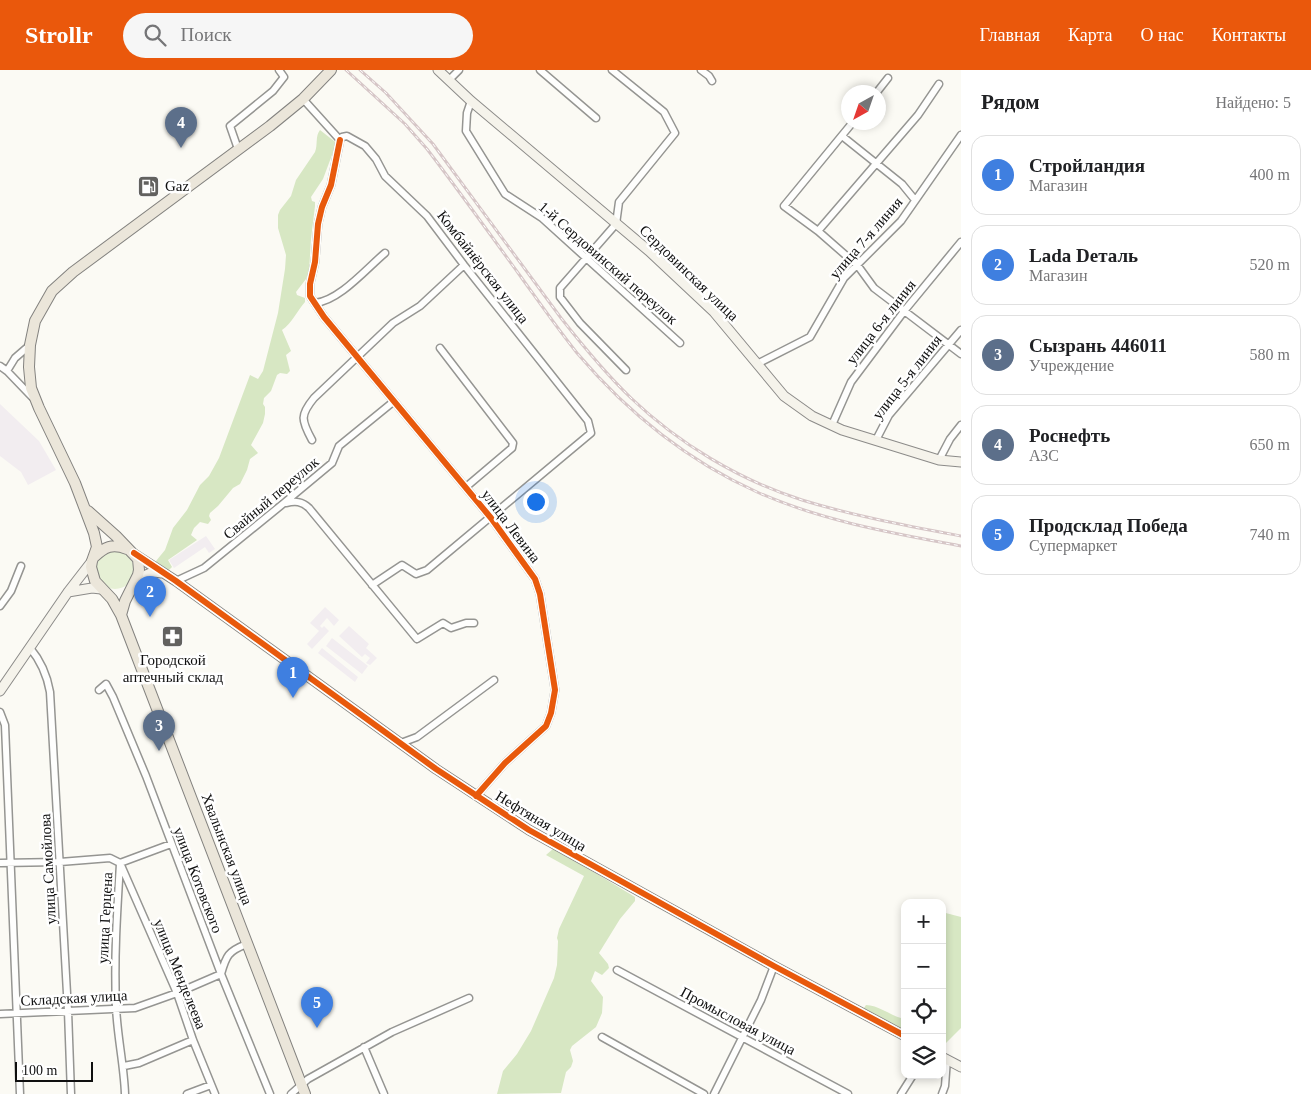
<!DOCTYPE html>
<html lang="ru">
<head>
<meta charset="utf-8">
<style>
	:root { --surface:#fff; --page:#f6f6f6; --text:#202124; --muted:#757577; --line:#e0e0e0; --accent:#ea580c }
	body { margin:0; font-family:Georgia,serif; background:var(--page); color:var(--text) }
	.controls { position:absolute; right:15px; bottom:15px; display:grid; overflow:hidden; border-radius:10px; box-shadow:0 2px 8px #0003 }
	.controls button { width:45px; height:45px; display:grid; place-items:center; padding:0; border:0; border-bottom:1px solid var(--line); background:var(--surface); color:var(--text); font:25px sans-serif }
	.compass { position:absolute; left:841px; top:15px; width:45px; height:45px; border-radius:50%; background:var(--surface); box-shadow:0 2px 8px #0003; rotate:220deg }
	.scale { position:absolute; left:15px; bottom:12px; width:78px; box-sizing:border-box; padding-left:5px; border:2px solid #0f0f0f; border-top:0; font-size:14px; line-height:18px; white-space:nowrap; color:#0f0f0f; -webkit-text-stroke:4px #fff; paint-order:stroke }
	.you { position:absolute; left:535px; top:431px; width:18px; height:18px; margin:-12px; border:4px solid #fff; border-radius:50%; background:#1a73e8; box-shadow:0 0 0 8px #1a73e833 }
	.badge { display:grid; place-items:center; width:32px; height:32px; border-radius:50%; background:var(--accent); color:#fff; font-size:16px; font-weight:700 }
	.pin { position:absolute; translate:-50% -41px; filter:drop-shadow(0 1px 2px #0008) }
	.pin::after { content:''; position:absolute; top:26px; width:18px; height:15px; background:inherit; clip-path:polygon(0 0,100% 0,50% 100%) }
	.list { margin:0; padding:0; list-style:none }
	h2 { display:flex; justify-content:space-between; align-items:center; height:65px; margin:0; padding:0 20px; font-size:21px }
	h2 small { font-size:16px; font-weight:400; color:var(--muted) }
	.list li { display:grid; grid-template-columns:32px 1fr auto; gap:15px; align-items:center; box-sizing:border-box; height:80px; margin:0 10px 10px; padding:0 10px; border:1px solid var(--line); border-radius:15px }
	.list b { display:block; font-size:19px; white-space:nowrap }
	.list p { margin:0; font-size:16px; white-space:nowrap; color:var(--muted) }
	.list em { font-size:16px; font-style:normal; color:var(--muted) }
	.icon { flex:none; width:28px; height:28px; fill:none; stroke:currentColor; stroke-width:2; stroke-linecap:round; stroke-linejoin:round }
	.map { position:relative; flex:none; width:961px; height:1024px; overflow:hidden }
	header { display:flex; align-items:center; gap:30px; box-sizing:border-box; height:70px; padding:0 25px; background:var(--accent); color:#fff }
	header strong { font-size:24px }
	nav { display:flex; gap:28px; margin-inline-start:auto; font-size:18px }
	.search { width:350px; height:45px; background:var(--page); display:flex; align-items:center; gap:12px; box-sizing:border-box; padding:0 18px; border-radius:28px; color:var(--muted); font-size:19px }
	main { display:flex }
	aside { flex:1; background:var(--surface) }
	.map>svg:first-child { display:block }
	.industrial { fill:#f2edf0 }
	.green { fill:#e6f0d5 }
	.forest { fill:#d7e7c3 }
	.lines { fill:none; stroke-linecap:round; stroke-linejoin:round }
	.street-casing { stroke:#959592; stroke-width:9 }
	.secondary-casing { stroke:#8c8b89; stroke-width:11 }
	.primary-casing { stroke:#83827f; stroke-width:12 }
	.street { stroke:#fefefd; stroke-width:6 }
	.secondary { stroke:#f5f3eb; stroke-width:9 }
	.primary { stroke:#ebe6da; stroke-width:10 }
	.rail-casing { stroke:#d6c6c7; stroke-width:3 }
	.rail { stroke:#fff; stroke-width:1; stroke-dasharray:4; stroke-linecap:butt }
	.cycleway-casing { stroke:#fff; stroke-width:9 }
	.cycleway { stroke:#e8590c; stroke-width:6 }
	.labels { text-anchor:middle; stroke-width:5; stroke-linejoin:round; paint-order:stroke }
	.poi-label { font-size:15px; fill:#0f0f0f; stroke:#fff; text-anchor:start }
	.street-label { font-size:15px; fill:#0f0f0f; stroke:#fff }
</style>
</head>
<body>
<header>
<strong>Strollr</strong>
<div class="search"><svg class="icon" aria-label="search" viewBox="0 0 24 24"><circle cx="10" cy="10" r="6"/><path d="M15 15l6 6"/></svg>Поиск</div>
<nav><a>Главная</a><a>Карта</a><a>О нас</a><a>Контакты</a></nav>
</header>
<main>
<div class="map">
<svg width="961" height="1024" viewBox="0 0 961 1024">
	<rect width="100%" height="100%" fill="#fbfaf4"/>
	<path class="industrial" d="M0,334L39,371L56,400L28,415L21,402L0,386Z
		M206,466L215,479L209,483L205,477L174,498L169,490Z
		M325,537L339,550L334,556L327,548L320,556L322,558L324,556L329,561L312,579L307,574L319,561L310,553Z
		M349,556L369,574L366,578L377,588L370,595L366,593L370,588L365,584L362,587L339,566Z
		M332,568L368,596L362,604L326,576Z
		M322,578L358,607L355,612L318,583Z"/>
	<path class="green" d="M96 500a19 19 0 1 1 38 0a19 19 0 1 1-38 0Z"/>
	<path class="forest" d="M320,60L334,71L336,72L335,77L323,109L311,127L312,131L315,132V136L311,169L309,202L306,209L296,222L297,225L305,228V232C297,241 292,253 282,260L291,281L286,285L290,301L287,304L280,303L277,305L271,321L264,328L263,334L265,337V344L263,353L251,375L258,383L250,389L247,400L240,414L233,418L218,436L210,443L209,446L211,450L208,454L200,452L194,458L191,465L197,470L168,490L172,497L168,501L156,494V491L165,480L173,458L187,440L200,415L209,406L219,388L250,305L258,309L263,301L278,243L285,199L286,185L278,158V145L280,140L291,126L296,110L315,82C318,75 315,66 320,60Z
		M554,778L635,827V831L620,849L599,883L608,894L609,898L602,905L595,901L591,911L603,927L602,943L596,957L572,976L570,980L573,991L571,997L566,1002L561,1023L497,1024L503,1001L517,984L531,961L554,908L557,895L558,871L557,868L559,859L584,806L546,785Z
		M942,842L961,847V958L942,977Z
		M866,935C879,935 892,947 905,949V961L866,941L864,938Z"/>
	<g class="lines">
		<defs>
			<path id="street" d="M540,0L596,48
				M612,0L664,42L675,63L619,132L616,154L560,218V227L580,253L626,300
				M701,0L709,6L712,11
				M449,10L459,0
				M877,22L888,8
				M303,29L340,70
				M471,31L467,43L466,61L505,124L542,148L680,273
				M853,52L784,136L818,161L858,196L874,218L961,284
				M842,66L902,114L915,130
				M340,70L331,115L322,137L318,154L315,192L310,214V226L324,247L491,448L535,509L540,524L555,620L551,643L546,656L505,693L476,726
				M340,70L342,67L347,66L365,76L376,89L385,106L427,146L464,195L588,351L591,363L427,500L416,504L402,495L372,515
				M238,79L230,56L273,21L284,7L279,0
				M818,161L918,45L939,14
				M315,233C339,231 366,199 385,183
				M440,278L513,373L512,378L466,417
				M757,294L810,267L844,208L901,151L961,65
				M0,296L7,301L15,288L30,275
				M7,301L32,327
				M832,355L851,312L905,240L961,172
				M312,370C301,350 300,345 314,328L393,253L420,236L464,195
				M876,370L889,345L961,260
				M939,390L950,369L961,355
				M286,433C295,431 302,431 309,438L417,569L443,553L451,558L466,553H474
				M176,511L204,498L284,433L332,393L339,376L393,332
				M0,536L11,521L21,496
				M30,578C41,591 47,605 50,622L68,941L71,1024
				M99,620L106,614L113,627L146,706L221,904L270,1024
				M0,642L5,655L20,1024
				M401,673L417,667L494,610
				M0,793L60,792L110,788L120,793L171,774
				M120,793L177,923L193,970L215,1024
				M120,794C117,842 114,888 116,936C117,965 124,995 125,1024
				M617,900L848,1024
				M0,944L135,938L177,923L221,904C226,886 228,881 247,874
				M602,967L704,1024
				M364,977L384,1024
				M124,996L139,993L193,970
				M187,1024L211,1015
				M291,1024L308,1009L392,962L469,928
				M714,1024L761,930L774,896
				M901,1024L913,1005
				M942,1024L945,1016L947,989"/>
			<path id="secondary" d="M438,0L471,31L649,181L714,242L784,326L812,346L842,360L939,390L961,392
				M134,484L176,511L436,699L529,760L774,896L905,966
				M136,511C144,506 151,500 161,503
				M68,522L92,518L101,519
				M0,621L68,522L92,491
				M942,987L961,997"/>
			<path id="primary" d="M88,441L116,466L138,489L139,500L138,505L125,531L121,545
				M94,487C105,477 112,473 127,479
				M305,1024L121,545L112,529L95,511L91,497L92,491L97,477L94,463L75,413L39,338L31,318L29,297L30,275L35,251L52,221L73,202L270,56L303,29L331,0"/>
		</defs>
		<use href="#street" class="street-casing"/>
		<use href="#secondary" class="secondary-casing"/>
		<use href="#primary" class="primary-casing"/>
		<use href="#street" class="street"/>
		<use href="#secondary" class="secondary"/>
		<use href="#primary" class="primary"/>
		<defs>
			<path id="rail" d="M346,0L405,54L427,79C459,121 490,164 521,207C539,232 557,258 577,283C627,342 686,390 757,422C822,451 892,463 961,476
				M360,0L386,23L433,74L561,248C583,276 605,303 631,328C678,373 739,410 802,430C854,446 908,456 961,466"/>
		</defs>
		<use href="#rail" class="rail-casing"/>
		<use href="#rail" class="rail"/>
		<defs>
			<path id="cycleway" d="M340,70L331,115L322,137L318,154L315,192L310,214V226L324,247L491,448L535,509L540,524L555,620L551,643L546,656L505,693L476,726
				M134,483L176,511L436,699L529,760L774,896L905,966"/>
		</defs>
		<use href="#cycleway" class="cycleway-casing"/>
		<use href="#cycleway" class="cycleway"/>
	</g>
	<defs>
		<symbol id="fuel-square" viewBox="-11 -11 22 22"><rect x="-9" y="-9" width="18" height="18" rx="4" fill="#62615f" stroke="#fff"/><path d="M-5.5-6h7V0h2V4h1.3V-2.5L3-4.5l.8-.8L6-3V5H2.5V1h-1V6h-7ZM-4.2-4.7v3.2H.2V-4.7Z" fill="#fff"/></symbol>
		<symbol id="pharmacy-square" viewBox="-11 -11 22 22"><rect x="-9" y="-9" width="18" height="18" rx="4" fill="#62615f" stroke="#fff"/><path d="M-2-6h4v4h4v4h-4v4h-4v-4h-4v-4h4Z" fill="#fff"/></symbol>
	</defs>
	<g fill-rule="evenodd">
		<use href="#fuel-square" x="136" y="104" width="25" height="25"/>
		<use href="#pharmacy-square" x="160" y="554" width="25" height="25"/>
	</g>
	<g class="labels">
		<g class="poi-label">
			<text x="165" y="121">Gaz</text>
			<text x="173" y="595" text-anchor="middle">Городской<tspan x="173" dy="17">аптечный склад</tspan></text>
		</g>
		<g class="street-label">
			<text transform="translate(866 168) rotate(-49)" y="5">улица 7-я линия</text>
			<text transform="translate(608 193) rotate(41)" y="5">1-й Сердовинский переулок</text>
			<text transform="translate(483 197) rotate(52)" y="5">Комбайнёрская улица</text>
			<text transform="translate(689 203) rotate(44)" y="5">Сердовинская улица</text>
			<text transform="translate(881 252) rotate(-52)" y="5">улица 6-я линия</text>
			<text transform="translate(907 307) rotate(-52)" y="5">улица 5-я линия</text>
			<text transform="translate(271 428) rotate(-40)" y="5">Свайный переулок</text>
			<text transform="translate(511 456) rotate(53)" y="5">улица Левина</text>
			<text transform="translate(541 751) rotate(31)" y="5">Нефтяная улица</text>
			<text transform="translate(227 779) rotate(69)" y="5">Хвалынская улица</text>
			<text transform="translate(48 799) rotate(-93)" y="5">улица Самойлова</text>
			<text transform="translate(198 810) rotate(69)" y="5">улица Котовского</text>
			<text transform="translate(105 848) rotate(-87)" y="5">улица Герцена</text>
			<text transform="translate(180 904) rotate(68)" y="5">улица Менделеева</text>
			<text transform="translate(74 928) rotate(-3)" y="5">Складская улица</text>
			<text transform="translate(738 951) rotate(28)" y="5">Промысловая улица</text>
		</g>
	</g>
</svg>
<div class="controls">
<button>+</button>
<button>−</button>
<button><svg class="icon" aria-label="locate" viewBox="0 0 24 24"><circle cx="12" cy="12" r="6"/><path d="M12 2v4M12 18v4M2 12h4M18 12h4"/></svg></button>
<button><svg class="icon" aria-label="layers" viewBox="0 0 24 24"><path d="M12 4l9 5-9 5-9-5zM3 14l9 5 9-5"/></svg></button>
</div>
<svg class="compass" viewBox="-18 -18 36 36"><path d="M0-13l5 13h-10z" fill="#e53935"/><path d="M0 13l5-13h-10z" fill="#757577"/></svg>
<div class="scale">100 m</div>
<div class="you"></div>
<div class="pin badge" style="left:293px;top:628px;background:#3f7fe0">1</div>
<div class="pin badge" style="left:150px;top:547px;background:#3f7fe0">2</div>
<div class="pin badge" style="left:159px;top:681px;background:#5c6f8a">3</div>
<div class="pin badge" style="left:181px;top:78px;background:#5c6f8a">4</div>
<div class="pin badge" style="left:317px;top:958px;background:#3f7fe0">5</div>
</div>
<aside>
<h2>Рядом<small>Найдено: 5</small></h2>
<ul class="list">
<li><span class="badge" style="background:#3f7fe0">1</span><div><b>Стройландия</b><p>Магазин</p></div><em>400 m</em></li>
<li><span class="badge" style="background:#3f7fe0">2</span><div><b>Lada Dеталь</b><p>Магазин</p></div><em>520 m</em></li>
<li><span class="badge" style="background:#5c6f8a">3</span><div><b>Сызрань 446011</b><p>Учреждение</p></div><em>580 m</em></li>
<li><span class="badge" style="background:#5c6f8a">4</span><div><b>Роснефть</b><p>АЗС</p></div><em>650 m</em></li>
<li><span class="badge" style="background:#3f7fe0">5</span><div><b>Продсклад Победа</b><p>Супермаркет</p></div><em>740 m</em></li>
</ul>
</aside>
</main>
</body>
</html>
